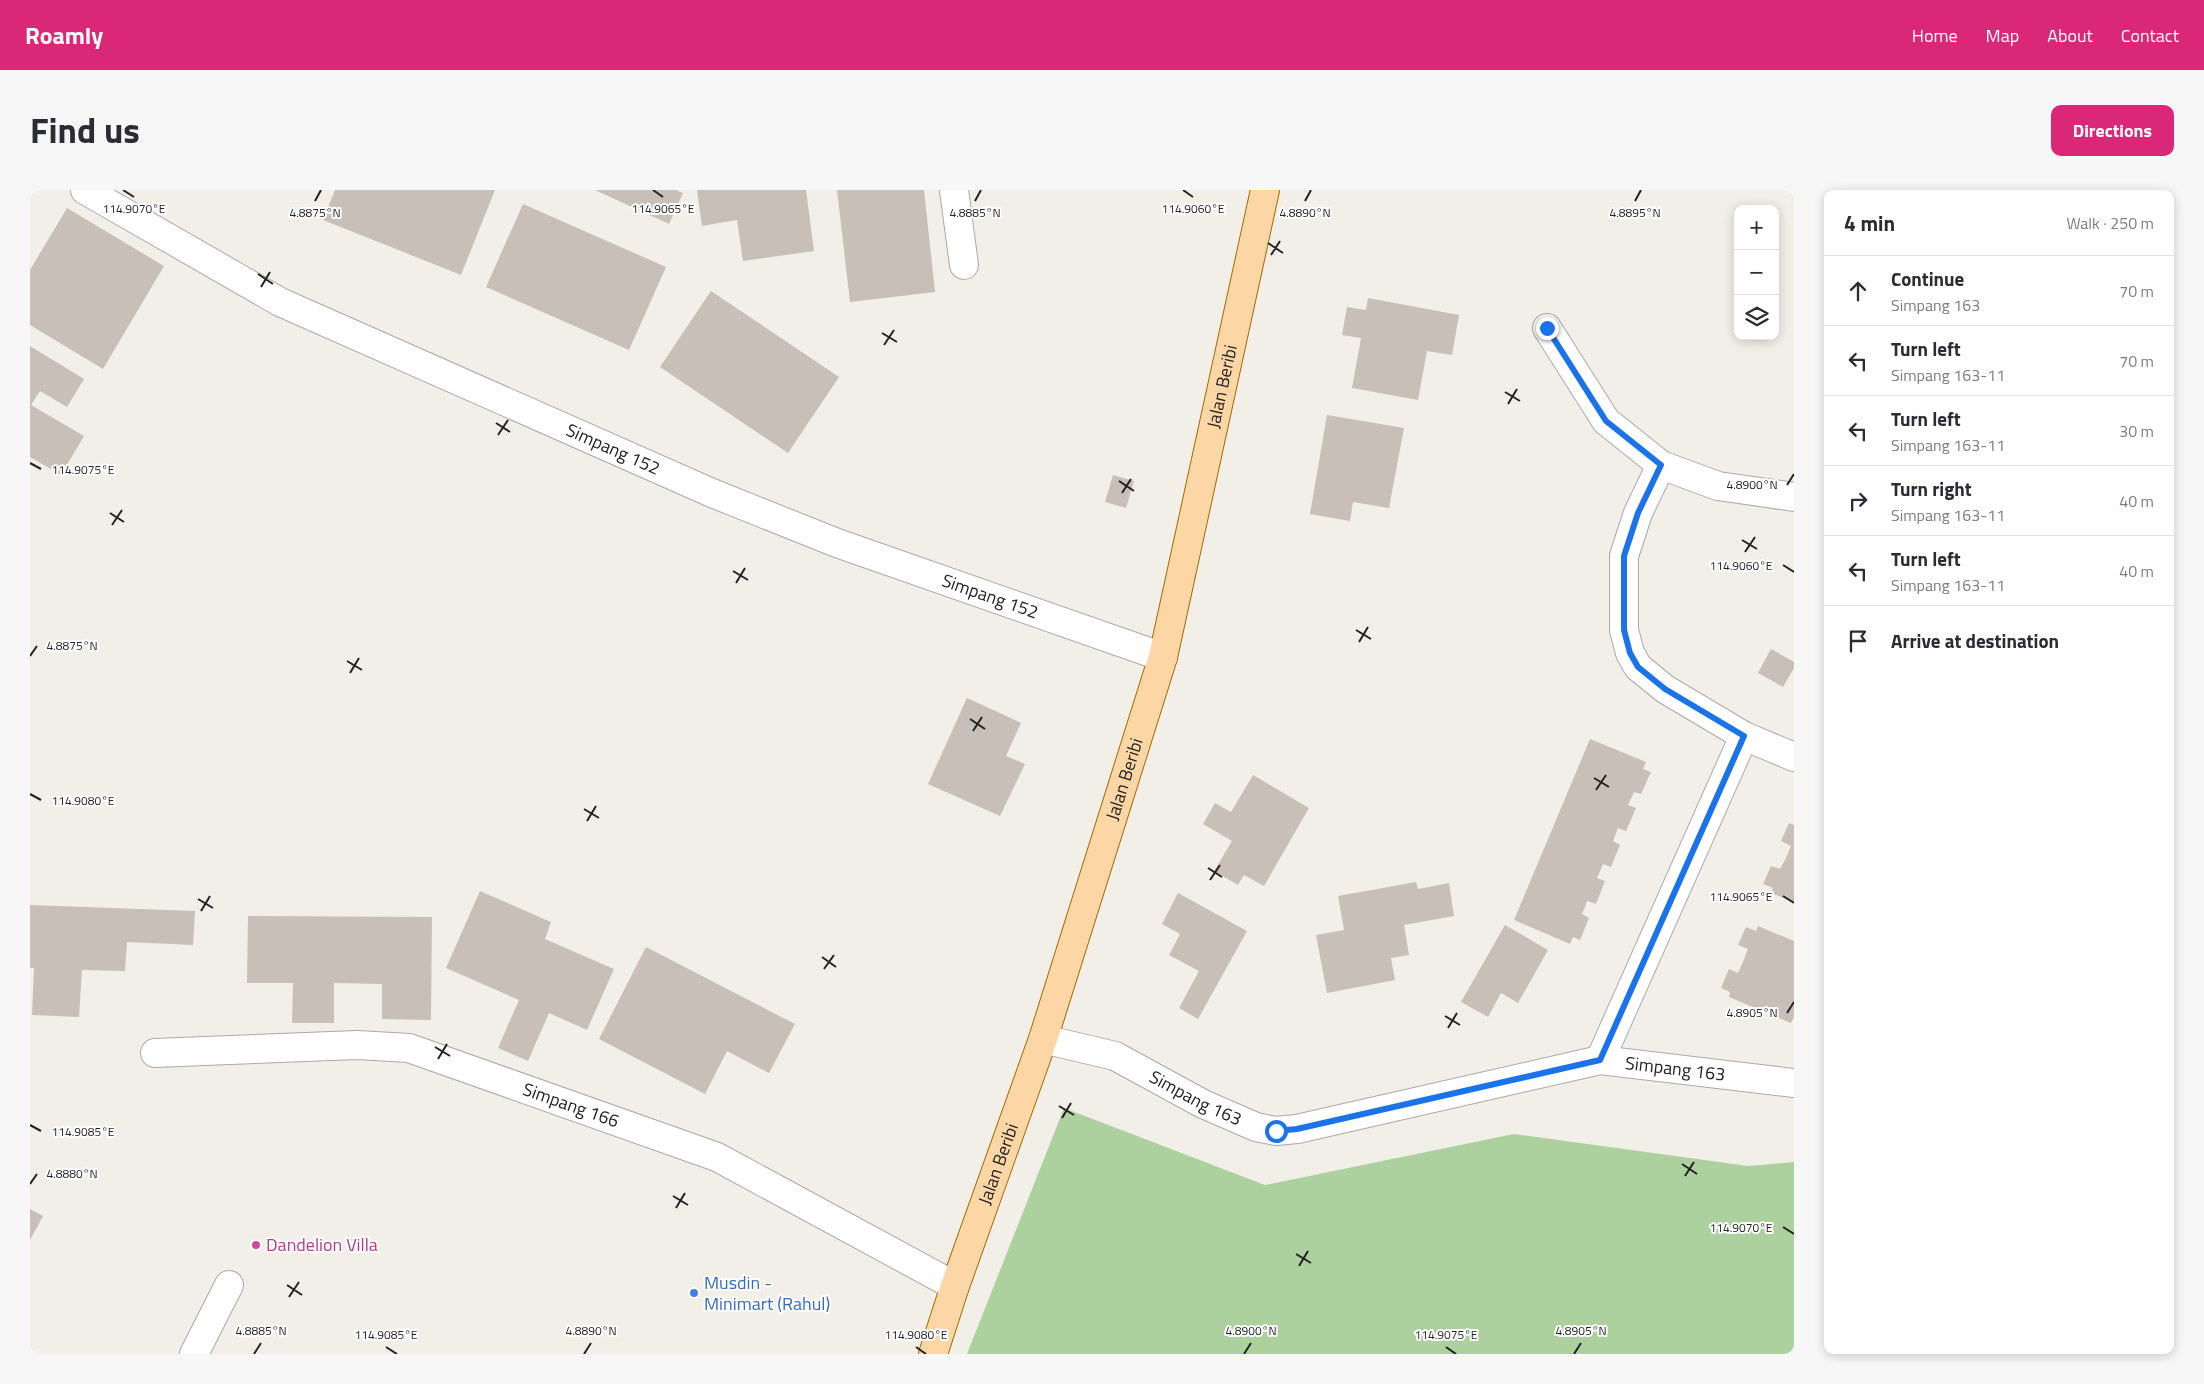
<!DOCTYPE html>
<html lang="en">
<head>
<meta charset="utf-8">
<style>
	:root { --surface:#fff; --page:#f7f7f7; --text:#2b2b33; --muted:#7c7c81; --line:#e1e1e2; --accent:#db2777 }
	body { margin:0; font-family:"Titillium Web",sans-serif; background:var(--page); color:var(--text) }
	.controls { position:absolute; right:15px; top:15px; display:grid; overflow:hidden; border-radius:10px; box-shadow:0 2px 12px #0003 }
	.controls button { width:45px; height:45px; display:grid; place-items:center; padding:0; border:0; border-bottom:1px solid var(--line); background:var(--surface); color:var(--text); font:25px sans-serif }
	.stop { position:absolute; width:15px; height:15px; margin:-11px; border:4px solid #1a73e8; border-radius:50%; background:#fff }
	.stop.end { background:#1a73e8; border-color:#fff; box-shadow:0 1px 5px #0008 }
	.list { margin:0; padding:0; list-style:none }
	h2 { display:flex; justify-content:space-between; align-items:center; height:65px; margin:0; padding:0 20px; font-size:21px }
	h2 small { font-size:16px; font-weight:400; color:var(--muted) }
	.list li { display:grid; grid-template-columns:32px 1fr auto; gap:15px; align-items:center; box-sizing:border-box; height:70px; padding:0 20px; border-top:1px solid var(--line) }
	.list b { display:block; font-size:19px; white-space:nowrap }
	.list p { margin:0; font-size:16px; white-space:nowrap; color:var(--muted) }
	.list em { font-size:16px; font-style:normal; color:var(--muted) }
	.icon { flex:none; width:28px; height:28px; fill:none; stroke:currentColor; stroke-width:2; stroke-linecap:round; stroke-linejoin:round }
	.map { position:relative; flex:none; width:1764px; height:1164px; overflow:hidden; border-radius:10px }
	header { display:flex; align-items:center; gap:30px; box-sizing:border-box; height:70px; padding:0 25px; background:var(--accent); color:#fff }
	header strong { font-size:24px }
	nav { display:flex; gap:28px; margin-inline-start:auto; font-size:18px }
	.intro { display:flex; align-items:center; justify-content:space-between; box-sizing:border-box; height:120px; padding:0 30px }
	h1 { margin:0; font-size:35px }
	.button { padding:12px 22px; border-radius:10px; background:var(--accent); color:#fff; font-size:18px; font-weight:700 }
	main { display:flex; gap:30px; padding:0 30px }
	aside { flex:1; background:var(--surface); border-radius:10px; box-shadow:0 2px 12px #0003 }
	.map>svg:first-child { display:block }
	.forest { fill:#add19e }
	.building { fill:#c7bfb8 }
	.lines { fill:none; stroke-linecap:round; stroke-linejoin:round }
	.minor-casing { stroke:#a9a9a9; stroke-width:30 }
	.major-casing { stroke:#a06b00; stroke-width:30 }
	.minor { stroke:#fff; stroke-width:28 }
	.major { stroke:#fcd6a4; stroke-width:28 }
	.route { stroke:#1a73e8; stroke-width:6 }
	.ticks { fill:none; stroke:#222; stroke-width:2 }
	.hotel-dot { fill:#d1479c; stroke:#fff; stroke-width:2 }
	.shop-dot { fill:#3f7fe0; stroke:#fff; stroke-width:2 }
	.labels { text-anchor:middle; stroke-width:4; stroke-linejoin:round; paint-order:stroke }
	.street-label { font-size:18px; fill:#222; stroke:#fff }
	.hotel-label { font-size:18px; fill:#b23c85; stroke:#fff; text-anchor:start }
	.shop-label { font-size:18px; fill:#366cbe; stroke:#fff; text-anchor:start }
	.ticks-label { font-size:12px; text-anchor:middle; fill:#222; stroke:#fff; stroke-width:4; stroke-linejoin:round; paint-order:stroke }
</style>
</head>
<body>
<header>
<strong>Roamly</strong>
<nav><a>Home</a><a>Map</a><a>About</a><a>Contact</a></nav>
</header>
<div class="intro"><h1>Find us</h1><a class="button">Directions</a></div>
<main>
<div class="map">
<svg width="1764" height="1164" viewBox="0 0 1764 1164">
	<rect width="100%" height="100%" fill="#f2efe9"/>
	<path class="forest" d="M1034,918L1235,995L1484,944L1718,976L1764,972V1164H937Z"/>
	<path class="building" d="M305,0H465L431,85L293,30Z
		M565,0H646L653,3L639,34Z
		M667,0H776L784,61L713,71L707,30L672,36Z
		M807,0H894L905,102L820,112Z
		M493,14L636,77L599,160L456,97Z
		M37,18L134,76L73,179L0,135V80Z
		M681,101L809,187L758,263L630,177Z
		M1338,108L1429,125L1422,165L1397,161L1388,210L1322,198L1331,148L1312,145L1317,117L1336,120Z
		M0,156L54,189L37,217L10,201L1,215L54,246L31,285L0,267Z
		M1297,225L1374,238L1359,318L1323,312L1320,331L1280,324Z
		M1083,285L1104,291L1096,318L1075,312Z
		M1741,459L1764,472V478L1753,497L1728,483Z
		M937,508L991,533L976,566L995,574L970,626L898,594Z
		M1560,549L1616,572L1613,579L1621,582L1611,604L1604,602L1598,615L1606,618L1596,641L1588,638L1583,651L1590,655L1581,677L1573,674L1567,688L1575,691L1566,714L1557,711L1555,717L1552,724L1559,728L1550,750L1543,747L1540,754L1484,730Z
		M1223,585L1279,618L1234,696L1214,685L1208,695L1184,681L1202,651L1173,634L1185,613L1201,622Z
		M1759,633L1764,635V712L1741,703L1743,698L1733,694L1741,676L1750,679L1756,668L1761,656L1751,651Z
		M1386,692L1388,699L1419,693L1424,726L1374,735L1379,765L1361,768L1365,790L1297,803L1286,745L1314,740L1308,706Z
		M450,701L521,732L515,749L584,779L557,840L519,823L498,871L468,858L489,810L416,778Z
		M1148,703L1217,741L1168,829L1149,818L1169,781L1139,765L1150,744L1132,734Z
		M0,715L165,721L163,755L97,752L95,781L52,780L49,827L2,825L4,778H0Z
		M218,726L402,727L401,830L352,829V794L304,793V833H262L263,793H217Z
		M1475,735L1518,760L1488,813L1471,803L1458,827L1431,812Z
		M1728,736L1764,751V827L1761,833L1699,807L1700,802L1691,798L1699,779L1708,783L1713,772L1718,759L1708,755L1716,737L1726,741Z
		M616,757L765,834L739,883L697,861L675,904L569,849Z
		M0,1019L13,1026L0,1050Z"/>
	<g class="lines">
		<defs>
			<g id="minor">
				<path id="s1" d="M55,0L250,112L682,303L807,353L1133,467"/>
				<path d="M924,0L934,75"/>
				<path d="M1517,138L1576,231L1631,275L1688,296L1764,307"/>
				<path d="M1631,275L1608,323L1594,366V440L1600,463L1608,477L1635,499L1714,546L1764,567"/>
				<path id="s2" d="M1013,849L1085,866L1173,914L1226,937L1246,941L1267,939L1570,870L1764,893"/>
				<path id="s3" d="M125,863L327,855L379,858L687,967L925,1096"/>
				<path d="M1570,870L1714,546"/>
				<path d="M164,1164L199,1095"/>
			</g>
			<g id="major">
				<path id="s4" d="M903,1164L925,1096L1013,849L1133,467L1235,0"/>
			</g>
		</defs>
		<use href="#minor" class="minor-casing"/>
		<use href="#major" class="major-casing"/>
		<use href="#minor" class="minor"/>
		<use href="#major" class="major"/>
	</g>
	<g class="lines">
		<path class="route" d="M1246,941L1267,939L1570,870L1714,546L1635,499L1608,477L1600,463L1594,440V366L1608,323L1631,275L1576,231L1517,138"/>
	</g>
	<path class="ticks" d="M93,0L104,7M623,0L633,7M1153,0L1163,7M285,11L291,0M945,11L951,0M1275,11L1281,0M1605,11L1611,0M1238,53L1253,63M1241,65L1250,51M228,84L243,94M231,97L240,82M852,143L867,152M854,155L864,140M1475,202L1490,211M1478,214L1487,199M466,233L480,242M468,245L478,230M0,273L11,279M1089,291L1104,301M1757,295L1764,284M1092,303L1101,289M80,323L94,332M82,335L92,320M1712,350L1727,359M1715,362L1725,347M1753,375L1764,382M703,381L718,390M706,393L715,378M1326,440L1341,449M1329,452L1338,437M0,466L7,456M317,471L332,480M320,483L329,468M940,529L955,539M943,541L952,527M1564,588L1579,597M1566,600L1576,585M0,604L11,610M554,619L569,628M557,631L566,616M1178,678L1192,687M1180,690L1190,675M1753,706L1764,713M168,709L183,718M171,721L180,706M792,767L806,777M794,779L804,765M1757,823L1764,812M1415,826L1430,835M1418,838L1427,823M405,857L420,866M408,869L417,854M1029,916L1044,925M1032,928L1041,913M0,935L11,941M1652,974L1667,984M1655,986L1664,972M0,994L7,984M643,1006L658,1015M646,1018L655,1003M1753,1037L1764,1044M1266,1064L1281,1073M1269,1076L1278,1061M257,1095L272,1105M259,1107L269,1092M356,1157L367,1164M886,1157L896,1164M1416,1157L1426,1164M224,1164L231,1153M554,1164L561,1153M1214,1164L1221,1153M1544,1164L1551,1153"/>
	<circle class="hotel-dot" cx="226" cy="1055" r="5"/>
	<circle class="shop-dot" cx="664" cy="1103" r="5"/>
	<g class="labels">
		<g class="street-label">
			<text dy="6" stroke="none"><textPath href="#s4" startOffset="1011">Jalan Beribi</textPath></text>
			<text dy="6" stroke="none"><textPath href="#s1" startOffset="589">Simpang 152</textPath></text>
			<text dy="6" stroke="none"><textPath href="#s1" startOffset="994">Simpang 152</textPath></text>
			<text dy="6" stroke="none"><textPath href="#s4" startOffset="606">Jalan Beribi</textPath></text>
			<text dy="6" stroke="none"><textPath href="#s2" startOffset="660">Simpang 163</textPath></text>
			<text dy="6" stroke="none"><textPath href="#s2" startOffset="165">Simpang 163</textPath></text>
			<text dy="6" stroke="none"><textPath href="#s3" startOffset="426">Simpang 166</textPath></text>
			<text dy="6" stroke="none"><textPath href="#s4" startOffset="201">Jalan Beribi</textPath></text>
		</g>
		<g class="hotel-label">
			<text x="236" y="1061">Dandelion Villa</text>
		</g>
		<g class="shop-label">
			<text x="674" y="1099">Musdin -<tspan x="674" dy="21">Minimart (Rahul)</tspan></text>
		</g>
	</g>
	<g class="ticks-label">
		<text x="104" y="23">114.9070°E</text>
		<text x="633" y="23">114.9065°E</text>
		<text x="1163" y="23">114.9060°E</text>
		<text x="285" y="27">4.8875°N</text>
		<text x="945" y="27">4.8885°N</text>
		<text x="1275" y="27">4.8890°N</text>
		<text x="1605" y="27">4.8895°N</text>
		<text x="53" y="284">114.9075°E</text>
		<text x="1722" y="299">4.8900°N</text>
		<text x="1711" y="380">114.9060°E</text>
		<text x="42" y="460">4.8875°N</text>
		<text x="53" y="615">114.9080°E</text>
		<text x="1711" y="711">114.9065°E</text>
		<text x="1722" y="827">4.8905°N</text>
		<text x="53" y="946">114.9085°E</text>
		<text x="42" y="988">4.8880°N</text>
		<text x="1711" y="1042">114.9070°E</text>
		<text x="231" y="1145">4.8885°N</text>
		<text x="561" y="1145">4.8890°N</text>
		<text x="1221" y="1145">4.8900°N</text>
		<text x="1551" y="1145">4.8905°N</text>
		<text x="356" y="1149">114.9085°E</text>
		<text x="886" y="1149">114.9080°E</text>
		<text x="1416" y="1149">114.9075°E</text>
	</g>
</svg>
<div class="controls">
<button>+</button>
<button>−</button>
<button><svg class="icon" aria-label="layers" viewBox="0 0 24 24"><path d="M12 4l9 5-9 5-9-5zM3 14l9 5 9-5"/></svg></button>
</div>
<div class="stop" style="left:1246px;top:941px"></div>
<div class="stop end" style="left:1517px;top:138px"></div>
</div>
<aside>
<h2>4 min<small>Walk · 250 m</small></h2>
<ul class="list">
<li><svg class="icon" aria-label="ahead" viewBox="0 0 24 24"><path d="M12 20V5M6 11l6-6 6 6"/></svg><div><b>Continue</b><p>Simpang 163</p></div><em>70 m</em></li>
<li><svg class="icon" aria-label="left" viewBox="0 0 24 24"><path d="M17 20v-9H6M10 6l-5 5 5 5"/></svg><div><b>Turn left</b><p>Simpang 163-11</p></div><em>70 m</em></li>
<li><svg class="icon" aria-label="left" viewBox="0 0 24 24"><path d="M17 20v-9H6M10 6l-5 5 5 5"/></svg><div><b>Turn left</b><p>Simpang 163-11</p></div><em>30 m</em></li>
<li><svg class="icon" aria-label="right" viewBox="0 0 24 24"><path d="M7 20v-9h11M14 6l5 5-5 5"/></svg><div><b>Turn right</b><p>Simpang 163-11</p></div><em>40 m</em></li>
<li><svg class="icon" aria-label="left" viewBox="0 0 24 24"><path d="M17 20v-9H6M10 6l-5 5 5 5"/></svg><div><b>Turn left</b><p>Simpang 163-11</p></div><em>40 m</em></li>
<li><svg class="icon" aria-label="arrive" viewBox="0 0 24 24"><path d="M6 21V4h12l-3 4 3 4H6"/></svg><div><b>Arrive at destination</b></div></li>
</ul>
</aside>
</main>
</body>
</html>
